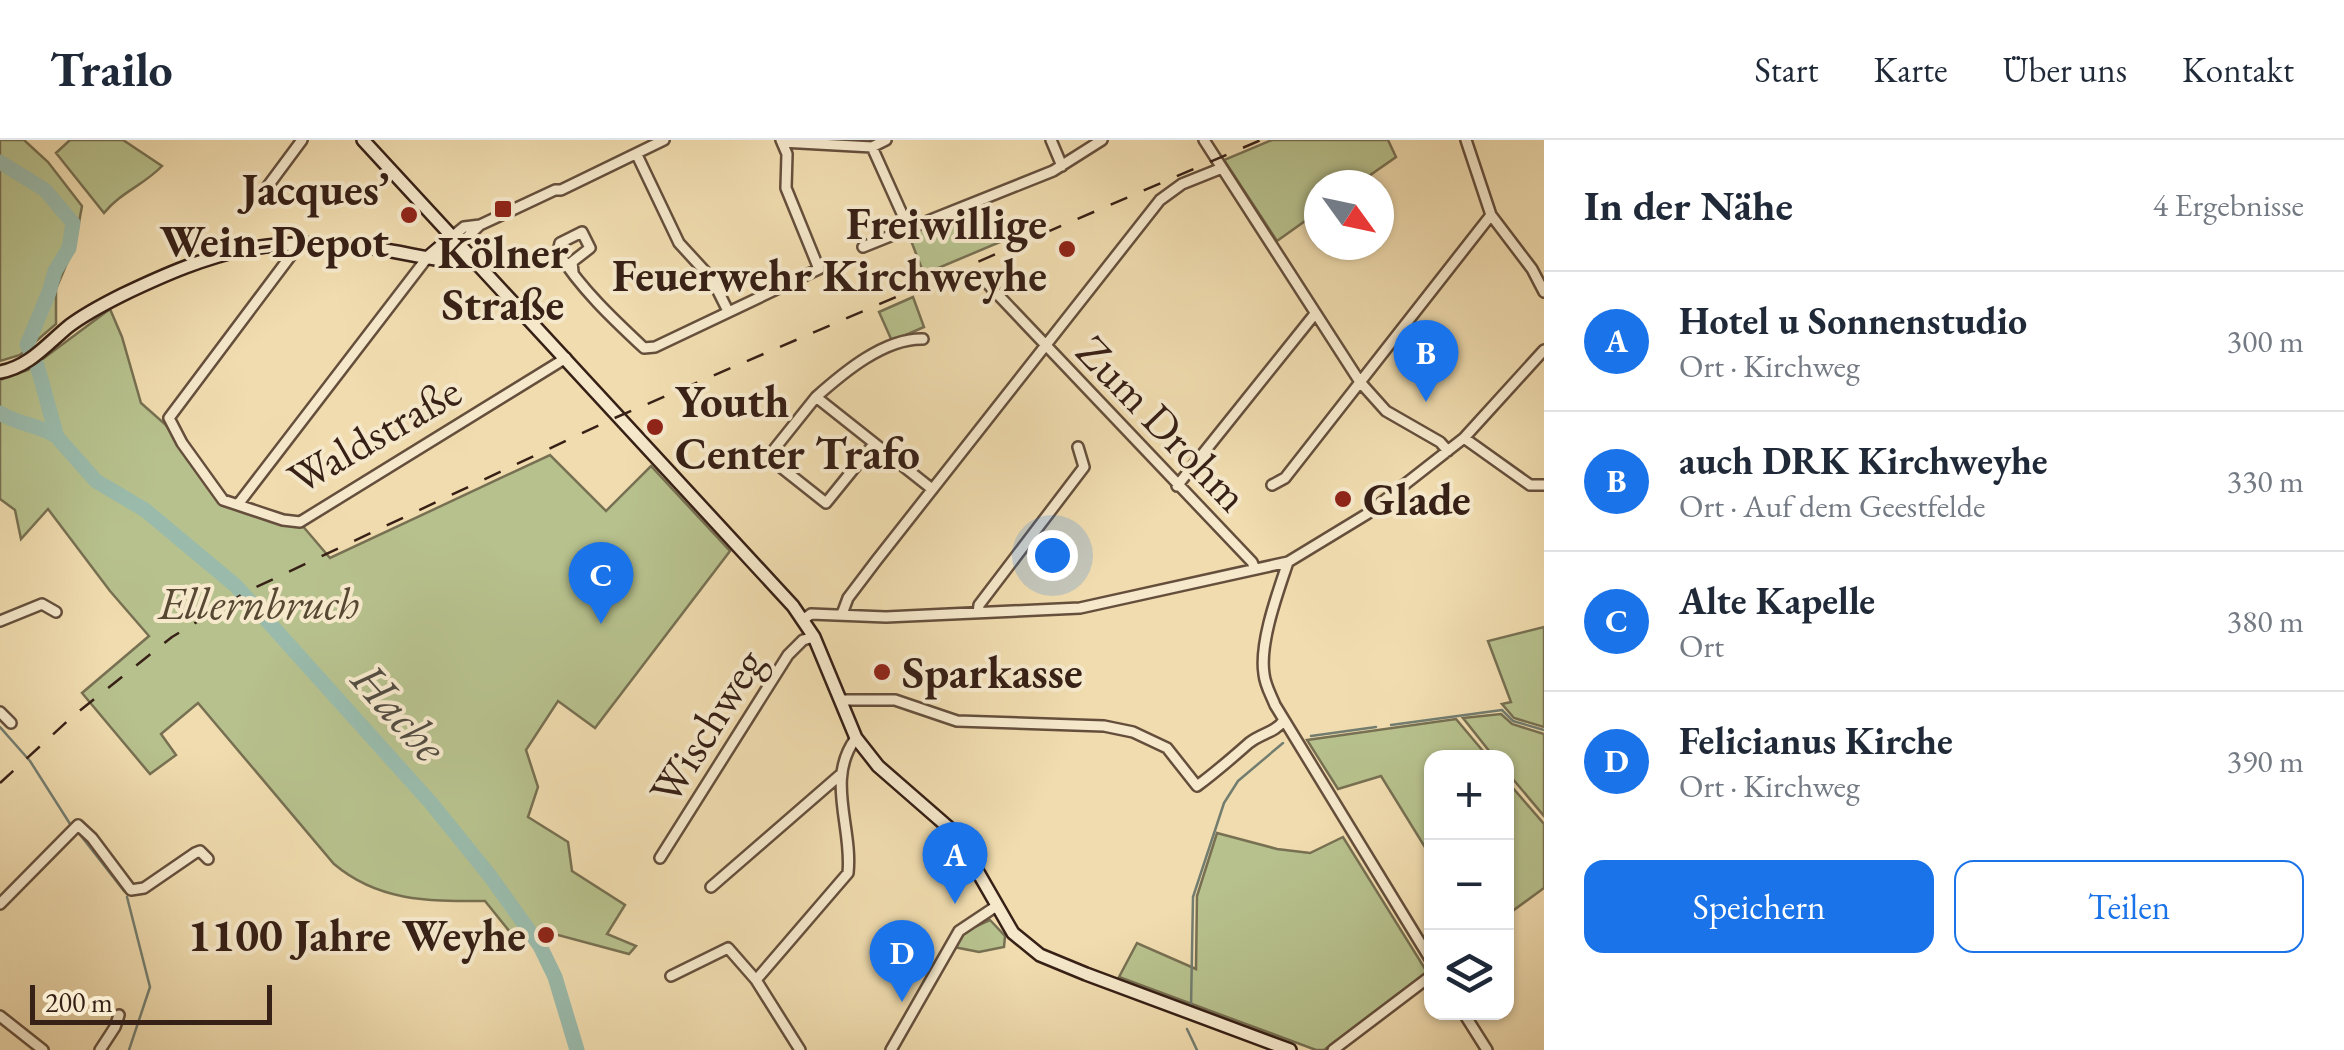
<!DOCTYPE html>
<html lang="de">
<head>
<meta charset="utf-8">
<style>
	:root { --surface:#fff; --page:#f6f6f7; --text:#1f2937; --muted:#747a83; --line:#e0e1e3; --accent:#1a73e8 }
	body { margin:0; font-family:"EB Garamond",serif; background:var(--page); color:var(--text) }
	.controls { position:absolute; right:30px; bottom:30px; display:grid; overflow:hidden; border-radius:20px; box-shadow:0 2px 8px #0004 }
	.controls button { width:90px; height:90px; display:grid; place-items:center; padding:0; border:0; border-bottom:2px solid var(--line); background:var(--surface); color:var(--text); font:50px sans-serif }
	.compass { position:absolute; left:1304px; top:30px; width:90px; height:90px; border-radius:50%; background:var(--surface); box-shadow:0 2px 8px #0004; rotate:123deg }
	.scale { position:absolute; left:30px; bottom:25px; width:242px; box-sizing:border-box; padding-left:10px; border:5px solid #372016; border-top:0; font-size:28px; line-height:35px; white-space:nowrap; color:#372016; -webkit-text-stroke:8px #f5e8cb; paint-order:stroke }
	.you { position:absolute; left:1052px; top:415px; width:35px; height:35px; margin:-25px; border:8px solid #fff; border-radius:50%; background:#1a73e8; box-shadow:0 0 0 15px #1a73e833 }
	.badge { display:grid; place-items:center; width:65px; height:65px; border-radius:50%; background:var(--accent); color:#fff; font-size:32px; font-weight:700 }
	.pin { position:absolute; translate:-50% -82px; filter:drop-shadow(0 2px 5px #0008) }
	.pin::after { content:''; position:absolute; top:52px; width:35px; height:30px; background:inherit; clip-path:polygon(0 0,100% 0,50% 100%) }
	.list { margin:0; padding:0; list-style:none }
	h2 { display:flex; justify-content:space-between; align-items:center; height:130px; margin:0; padding:0 40px; font-size:42px }
	h2 small { font-size:32px; font-weight:400; color:var(--muted) }
	.list li { display:grid; grid-template-columns:65px 1fr auto; gap:30px; align-items:center; box-sizing:border-box; height:140px; padding:0 40px; border-top:2px solid var(--line) }
	.list b { display:block; font-size:38px; white-space:nowrap }
	.list p { margin:0; font-size:32px; white-space:nowrap; color:var(--muted) }
	.list em { font-size:32px; font-style:normal; color:var(--muted) }
	.actions { display:flex; gap:20px; padding:30px 40px }
	.actions a { flex:1; padding:22px 0; border:2px solid var(--accent); border-radius:20px; text-align:center; font-size:35px; color:var(--accent) }
	.actions .main { background:var(--accent); color:#fff }
	.icon { flex:none; width:55px; height:55px; fill:none; stroke:currentColor; stroke-width:2; stroke-linecap:round; stroke-linejoin:round }
	.map { position:relative; flex:none; width:1544px; height:910px; overflow:hidden }
	header { display:flex; align-items:center; gap:60px; box-sizing:border-box; height:140px; padding:0 50px; background:var(--surface); border-bottom:2px solid var(--line) }
	header strong { font-size:48px }
	nav { display:flex; gap:55px; margin-inline-start:auto; font-size:35px }
	main { display:flex }
	aside { flex:1; background:var(--surface) }
	.map>svg:first-child { display:block }
	.green { fill:#b7c18d; stroke:#777052; stroke-width:2.5 }
	.lines { fill:none; stroke-linecap:round; stroke-linejoin:round }
	.stream { stroke:#727d70; stroke-width:2.5 }
	.river { stroke:#9abbac; stroke-width:15 }
	.street-casing { stroke:#654f3c; stroke-width:14 }
	.secondary-casing { stroke:#372016; stroke-width:16 }
	.street { stroke:#f5e8cb; stroke-width:9 }
	.secondary { stroke:#f5e8cb; stroke-width:11 }
	.rail { stroke:#372016; stroke-width:2.5; stroke-dasharray:18 18; stroke-linecap:butt }
	.poi-dot { fill:#8f2418; stroke:#f5e8cb; stroke-width:4 }
	.labels { text-anchor:middle; stroke-width:8; stroke-linejoin:round; paint-order:stroke }
	.poi-label { font-size:45px; font-weight:bold; fill:#372016; stroke:#f5e8cb; text-anchor:end }
	.street-label { font-size:45px; fill:#372016; stroke:#f5e8cb }
	.park-label { font-size:45px; font-style:italic; fill:#574834; stroke:#f5e8cb }
	.water-label { font-size:48px; font-style:italic; fill:#554e43; stroke:#f5e8cb }
</style>
</head>
<body>
<header>
<strong>Trailo</strong>
<nav><a>Start</a><a>Karte</a><a>Über uns</a><a>Kontakt</a></nav>
</header>
<main>
<div class="map">
<svg width="1544" height="910" viewBox="0 0 1544 910">
	<rect width="100%" height="100%" fill="#f0dcaf"/>
	<filter id="stains"><feTurbulence type="fractalNoise" baseFrequency=".002" numOctaves="4"/><feColorMatrix values="0 0 0 0 .2 0 0 0 0 .09 0 0 0 0 .02 0 0 0 .5 -.17"/></filter>
	<radialGradient id="worn" r=".72"><stop offset=".6" stop-color="#630" stop-opacity="0"/><stop offset="1" stop-color="#630" stop-opacity=".3"/></radialGradient>
	<path class="green" d="M0,0H24L48,22L82,66L75,104L56,149V184L20,215L0,221Z
		M70,0H123L162,26C144,45 121,52 104,73L56,13Z
		M1272,0H1388L1396,17L1356,45H1319V71L1277,101L1224,20Z
		M985,63L1000,102L924,134L908,93Z
		M913,157L924,187L892,201L879,172Z
		M110,169L122,197L141,263L166,285L215,356L301,384L330,418L550,315L606,371L651,326L730,411L595,588L558,561L526,610L538,647L528,677L568,702L572,731L625,765L607,794L636,806L629,814L547,792L518,802L485,761C429,761 379,762 334,724L198,563L161,594L176,615L150,634L82,553L149,496L110,451L48,369L21,399L15,370L0,359V240L28,230Z
		M1544,487V587L1514,578L1502,564L1511,562L1488,501Z
		M1501,574L1512,584L1544,594V676L1507,632L1506,618L1494,617L1463,578Z
		M1456,579L1488,617L1432,618L1431,717L1381,636L1338,649L1307,600Z
		M1506,640L1544,684V748L1507,775Z
		M1217,693L1277,709L1310,713L1343,697L1427,832L1324,910H1316L1119,837L1137,803L1196,829L1197,756Z
		M990,780L1005,796L1004,807L979,812L954,807L961,793Z"/>
	<g class="lines">
		<path class="stream" d="M1391,585L1502,570L1513,581L1544,590
			M0,587L30,621L72,687
			M1311,596L1376,587
			M78,692L124,751
			M127,757L150,847L129,910
			M1191,867L1193,757L1224,663L1238,641L1283,603
			M1187,889L1197,910"/>
		<path class="river" d="M0,22L45,50L73,83L69,108L55,131L49,152L27,205L37,225L57,297L96,341L145,370L236,446L431,663L490,736L540,806L555,837L577,910
			M0,273C17,284 46,287 57,297"/>
		<defs>
			<path id="street" d="M1051,0L1062,26
				M1204,0L1360,242L1386,271L1440,302L1448,311
				M1466,0L1491,75L1532,129L1544,152
				M782,2L872,7L886,0
				M872,7L908,87
				M637,15L679,103L712,139L728,171
				M259,58L302,0
				M453,96L464,87L480,85L555,50H561L664,0
				M295,103L292,114L169,278L182,303L223,360L283,380L300,382L566,218
				M460,104L480,85
				M863,107L1053,31L1102,0
				M573,132L572,122L590,108L582,92L560,103L558,112C580,148 613,179 644,208L655,207L819,129L786,48L787,14L781,0
				M983,139L1252,422L1255,429
				M923,199C884,198 843,233 816,257L932,349
				M816,257L768,317L826,363L873,305
				M1464,298L1530,345H1544
				M1272,345L1285,338L1491,75
				M1177,346L1314,175
				M239,363L427,118
				M1288,422C1278,452 1259,503 1264,534C1265,545 1271,555 1275,565L1432,822
				M978,473L979,465L1084,327L1078,307
				M842,474L848,458L876,421L1160,60L1182,44L1222,28
				M804,479L811,474L886,477L1080,468L1288,422L1367,374L1464,298L1544,210
				M0,481L42,464L56,472
				M840,560H895L957,581L1104,586L1133,592L1167,608L1197,646C1216,632 1232,618 1249,603C1261,593 1275,593 1284,580
				M0,572L11,583
				M660,718L788,515L803,500L814,497
				M711,747L840,635
				M0,764L78,685L92,698L131,750L144,748L195,713L200,711L208,719
				M671,836L728,808L756,840L800,910
				M756,840L848,733C853,687 825,639 856,598
				M1463,872L1487,910
				M0,876L43,910
				M100,910L115,887L119,875
				M891,910L959,791L995,767
				M1333,910L1432,835"/>
			<path id="secondary" d="M363,0L793,466L814,497L856,598L878,626L956,694L1013,793L1040,815L1086,834L1290,910
				M427,118L453,96
				M0,232C29,227 47,204 69,186C85,174 104,164 122,155C216,110 268,95 373,108C409,113 443,123 479,124"/>
		</defs>
		<use href="#street" class="street-casing"/>
		<use href="#secondary" class="secondary-casing"/>
		<use href="#street" class="street"/>
		<use href="#secondary" class="secondary"/>
		<path class="rail" d="M0,643L73,576L172,497L248,451L610,280L1261,0"/>
	</g>
	<g class="poi-dot">
		<rect x="493" y="59" width="20" height="20" rx="5"/>
		<circle cx="409" cy="75" r="10"/>
		<circle cx="1067" cy="109" r="10"/>
		<circle cx="655" cy="287" r="10"/>
		<circle cx="1343" cy="359" r="10"/>
		<circle cx="882" cy="532" r="10"/>
		<circle cx="546" cy="795" r="10"/>
	</g>
	<g class="labels">
		<g class="poi-label">
			<text x="389" y="65">Jacques’<tspan x="389" dy="52">Wein-Depot</tspan></text>
			<text x="1047" y="99">Freiwillige<tspan x="1047" dy="52">Feuerwehr Kirchweyhe</tspan></text>
			<text x="503" y="128" text-anchor="middle">Kölner<tspan x="503" dy="52">Straße</tspan></text>
			<text x="675" y="277" text-anchor="start">Youth<tspan x="675" dy="52">Center Trafo</tspan></text>
			<text x="1363" y="375" text-anchor="start">Glade</text>
			<text x="902" y="548" text-anchor="start">Sparkasse</text>
			<text x="526" y="811">1100 Jahre Weyhe</text>
		</g>
		<g class="street-label">
			<text transform="translate(1163 283) rotate(46)" y="16">Zum Drohm</text>
			<text transform="translate(374 294) rotate(-30)" y="16">Waldstraße</text>
			<text transform="translate(706 586) rotate(-58)" y="16">Wischweg</text>
		</g>
		<g class="park-label">
			<text x="259" y="479">Ellernbruch</text>
		</g>
		<g class="water-label">
			<text transform="translate(400 572) rotate(48)" y="17">Hache</text>
		</g>
	</g>
	<rect width="100%" height="100%" filter="url(#stains)"/>
	<rect width="100%" height="100%" fill="url(#worn)"/>
</svg>
<div class="controls">
<button>+</button>
<button>−</button>
<button><svg class="icon" aria-label="layers" viewBox="0 0 24 24"><path d="M12 4l9 5-9 5-9-5zM3 14l9 5 9-5"/></svg></button>
</div>
<svg class="compass" viewBox="-18 -18 36 36"><path d="M0-13l5 13h-10z" fill="#e53935"/><path d="M0 13l5-13h-10z" fill="#747a83"/></svg>
<div class="scale">200 m</div>
<div class="you"></div>
<div class="pin badge" style="left:955px;top:764px">A</div>
<div class="pin badge" style="left:1426px;top:262px">B</div>
<div class="pin badge" style="left:601px;top:484px">C</div>
<div class="pin badge" style="left:902px;top:862px">D</div>
</div>
<aside>
<h2>In der Nähe<small>4 Ergebnisse</small></h2>
<ul class="list">
<li><span class="badge">A</span><div><b>Hotel u Sonnenstudio</b><p>Ort · Kirchweg</p></div><em>300 m</em></li>
<li><span class="badge">B</span><div><b>auch DRK Kirchweyhe</b><p>Ort · Auf dem Geestfelde</p></div><em>330 m</em></li>
<li><span class="badge">C</span><div><b>Alte Kapelle</b><p>Ort</p></div><em>380 m</em></li>
<li><span class="badge">D</span><div><b>Felicianus Kirche</b><p>Ort · Kirchweg</p></div><em>390 m</em></li>
</ul>
<div class="actions"><a class="main">Speichern</a><a>Teilen</a></div>
</aside>
</main>
</body>
</html>
